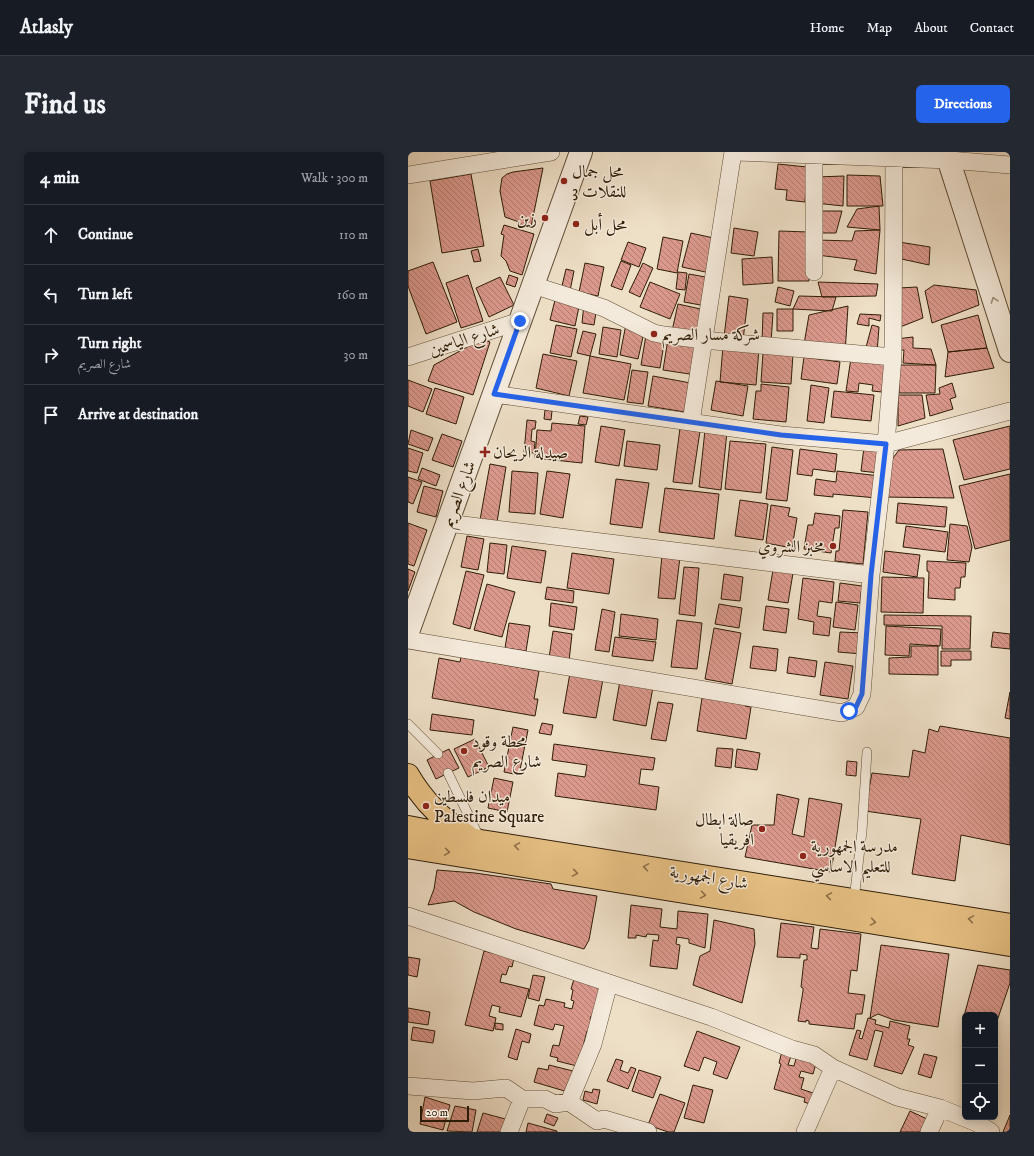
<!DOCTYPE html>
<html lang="en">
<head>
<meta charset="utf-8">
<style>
	:root { --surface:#171b24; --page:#242831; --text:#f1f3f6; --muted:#9ea1a6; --line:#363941; --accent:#2563eb }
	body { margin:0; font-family:"IM FELL DW Pica",Amiri,serif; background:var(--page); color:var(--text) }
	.controls { position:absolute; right:12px; bottom:12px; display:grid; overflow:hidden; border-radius:6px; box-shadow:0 2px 10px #0003 }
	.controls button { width:36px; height:36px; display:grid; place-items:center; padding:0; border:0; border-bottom:1px solid var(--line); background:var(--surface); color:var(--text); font:20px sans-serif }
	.scale { position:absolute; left:12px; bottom:10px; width:49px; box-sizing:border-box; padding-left:4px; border:2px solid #301d07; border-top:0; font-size:11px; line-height:14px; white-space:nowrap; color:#301d07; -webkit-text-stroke:3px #f4eadb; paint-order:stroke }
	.stop { position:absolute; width:12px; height:12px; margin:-9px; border:3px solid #2563eb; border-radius:50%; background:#fff }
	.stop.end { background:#2563eb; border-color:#fff; box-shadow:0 1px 4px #0008 }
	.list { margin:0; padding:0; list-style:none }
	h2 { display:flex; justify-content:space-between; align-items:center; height:52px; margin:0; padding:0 16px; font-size:17px }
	h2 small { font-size:13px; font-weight:400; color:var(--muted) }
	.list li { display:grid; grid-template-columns:26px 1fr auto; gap:12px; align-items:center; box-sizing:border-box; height:60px; padding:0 16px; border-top:1px solid var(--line) }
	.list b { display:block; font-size:15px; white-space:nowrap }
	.list p { margin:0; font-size:13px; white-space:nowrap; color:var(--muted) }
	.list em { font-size:13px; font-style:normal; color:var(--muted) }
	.icon { flex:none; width:22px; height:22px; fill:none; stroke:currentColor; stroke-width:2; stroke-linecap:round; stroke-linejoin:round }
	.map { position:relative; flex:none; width:602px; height:980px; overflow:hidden; border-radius:6px }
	header { display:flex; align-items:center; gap:24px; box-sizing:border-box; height:56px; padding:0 20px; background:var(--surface); border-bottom:1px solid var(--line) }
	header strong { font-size:19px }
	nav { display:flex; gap:22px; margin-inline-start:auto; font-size:14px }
	.intro { display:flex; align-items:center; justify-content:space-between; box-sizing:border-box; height:96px; padding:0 24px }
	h1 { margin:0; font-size:28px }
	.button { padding:10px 18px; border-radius:6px; background:var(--accent); color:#fff; font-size:14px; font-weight:700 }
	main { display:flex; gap:24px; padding:0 24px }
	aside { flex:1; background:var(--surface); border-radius:6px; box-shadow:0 2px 10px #0003 }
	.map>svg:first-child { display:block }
	.building { fill:url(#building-back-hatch); stroke:#301d07 }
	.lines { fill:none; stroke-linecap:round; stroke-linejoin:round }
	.service-casing { stroke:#604e37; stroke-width:10 }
	.minor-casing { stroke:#604e37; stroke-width:18 }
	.tertiary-casing { stroke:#604e37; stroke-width:24 }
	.primary-casing { stroke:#301d07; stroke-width:24 }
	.service { stroke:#f4eadb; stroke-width:9 }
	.minor { stroke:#f4eadb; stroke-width:17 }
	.tertiary { stroke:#f4eadb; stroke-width:22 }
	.primary { stroke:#e7c084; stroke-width:22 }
	.oneway { stroke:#9c8e7c }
	.oneway2 { stroke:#8c6e46 }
	.route { stroke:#2563eb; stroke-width:5 }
	.poi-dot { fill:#8f2418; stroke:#f4eadb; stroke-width:1.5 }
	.labels { text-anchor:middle; stroke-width:3; stroke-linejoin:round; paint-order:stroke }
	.poi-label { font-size:17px; fill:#301d07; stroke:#f4eadb; text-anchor:start }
	.street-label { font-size:17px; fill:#301d07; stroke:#f4eadb }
</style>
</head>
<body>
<header>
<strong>Atlasly</strong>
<nav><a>Home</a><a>Map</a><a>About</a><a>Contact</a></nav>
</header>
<div class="intro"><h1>Find us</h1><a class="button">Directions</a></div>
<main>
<aside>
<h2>4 min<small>Walk · 300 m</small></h2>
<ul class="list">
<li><svg class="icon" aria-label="ahead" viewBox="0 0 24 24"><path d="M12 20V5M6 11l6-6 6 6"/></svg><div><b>Continue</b></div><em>110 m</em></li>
<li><svg class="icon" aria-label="left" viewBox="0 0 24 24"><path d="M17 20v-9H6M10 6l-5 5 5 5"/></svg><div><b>Turn left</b></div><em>160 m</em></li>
<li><svg class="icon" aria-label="right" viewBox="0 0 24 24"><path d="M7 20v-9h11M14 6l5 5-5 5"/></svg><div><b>Turn right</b><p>شارع الصريم</p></div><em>30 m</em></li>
<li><svg class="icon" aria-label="arrive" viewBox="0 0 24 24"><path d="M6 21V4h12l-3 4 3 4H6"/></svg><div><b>Arrive at destination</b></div></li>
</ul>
</aside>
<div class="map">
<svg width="602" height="980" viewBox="0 0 602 980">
	<defs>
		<pattern id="building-back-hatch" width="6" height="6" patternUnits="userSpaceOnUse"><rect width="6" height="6" fill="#db998d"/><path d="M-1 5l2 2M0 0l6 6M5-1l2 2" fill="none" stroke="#b27c71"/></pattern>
	</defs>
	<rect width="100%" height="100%" fill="#eedfc7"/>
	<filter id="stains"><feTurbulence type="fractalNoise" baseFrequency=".005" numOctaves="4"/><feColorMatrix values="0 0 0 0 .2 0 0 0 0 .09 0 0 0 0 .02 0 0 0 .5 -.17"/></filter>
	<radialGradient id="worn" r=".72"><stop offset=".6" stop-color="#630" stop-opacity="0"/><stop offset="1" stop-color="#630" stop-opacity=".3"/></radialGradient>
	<path class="building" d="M370,12L399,15L397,50L378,48L379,38L367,37Z
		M135,16L123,75H113L111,70L97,65L92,39L94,26L99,22L105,20Z
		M63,22L76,94L34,101L22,29Z
		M439,23L472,24L475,54H439Z
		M436,24L435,54L407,51L408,25Z
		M471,54L472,78L439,75L449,57Z
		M411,59H434L428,81H408Z
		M96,73L126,82L114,123L102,119L98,109L93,104L96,83L93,82Z
		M326,76L350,80L346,104L323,101Z
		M472,78L468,122L446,118L449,108L409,103V88L444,89L447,79Z
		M371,79L401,80V129H370Z
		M283,81L310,87L302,121L274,115Z
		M255,85L275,89L269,121L249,117Z
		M220,90L238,96L231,115L213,108Z
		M491,90L522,95L521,113L489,106Z
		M70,97L73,109L66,110L63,99Z
		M364,105L365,131L335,133L334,107Z
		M213,109L223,113L214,138L203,134Z
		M25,110L49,170L18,182L0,134V119Z
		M177,111L196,115L190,144L171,140Z
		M235,111L245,116L232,145L221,140Z
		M158,117L166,119L162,139L153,138Z
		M270,120L279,121L277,138L268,137Z
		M281,122L303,126L298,154L276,150Z
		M60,123L75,169L53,176L38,131Z
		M101,123L110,126L107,135L98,132Z
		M92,125L106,153L81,165L68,136Z
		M242,130L272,142L262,167L232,155Z
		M410,130L470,132L468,144L414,145Z
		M526,133L568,138L571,153L524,171L517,139Z
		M370,135L386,139L382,154L367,150Z
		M509,135L515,166L487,177L491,136Z
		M148,144L172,150L167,174L142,168Z
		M321,144L340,147L335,188L316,185Z
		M391,144L428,145L424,159L385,157Z
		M176,152L189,154L186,173L174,171Z
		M270,152L297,158L291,186L264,179Z
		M440,154L437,202L395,198L401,163Z
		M369,157H385V179H369Z
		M355,161H365L363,191L354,190Z
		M452,162L473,163L472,169L461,166V174L449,172Z
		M570,163L579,196L540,200L533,173Z
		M218,172L237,176L230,207L212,203Z
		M148,173L169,177L163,205L142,201Z
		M464,173L471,175L469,201L457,199Z
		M195,175L213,178L209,205L191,202Z
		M175,179L188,182L182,204L169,201Z
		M238,183L257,186L252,216L233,213Z
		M505,185V196L523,197L528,213L495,211L496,198H491L488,187Z
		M74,187L82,190L65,243L20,229L26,213Z
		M260,187L293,192L288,223L255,218Z
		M315,194L351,197L348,233L312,230Z
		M579,196L586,216L537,225L540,200Z
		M355,201L385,202L383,232L353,230Z
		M135,202L169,209L161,244L128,236Z
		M182,204L223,212L216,248L175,241Z
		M396,205L432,210L429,232L393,227Z
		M443,206L478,211L474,240L464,239L465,233L451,231L450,240L438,239Z
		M491,213H528L527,241H491Z
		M224,218L240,220L235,252L219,250Z
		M245,224L288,232L283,261L240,254Z
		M0,228L24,237L15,260L0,254Z
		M308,229L340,234L335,264L303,258Z
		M544,231L548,245L542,247L545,257L522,264L518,243L532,242L531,236Z
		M353,232L381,235L378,270L345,267L348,239H353Z
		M403,233L421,236L416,271L399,269Z
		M27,236L56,245L48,272L18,262Z
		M426,239L466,243L463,269L423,265Z
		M490,243H514L517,266L490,274Z
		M137,258L144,259L143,268L136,267Z
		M172,264L180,265L178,273L170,272Z
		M119,268L128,269L127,277H124L123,289L127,290L126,301L116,300Z
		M144,271L177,274L174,311L127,306L129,278L143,279Z
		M193,274L217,278L211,314L187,310Z
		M602,274V317L556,328L545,288Z
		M272,276L292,279L284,332L265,330Z
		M3,278L25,286L20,299L0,292Z
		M297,278L319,280L313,338L291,335Z
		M34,282L54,289L45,315L24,308Z
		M219,289L252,293L249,318L216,314Z
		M322,289L358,292L353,341L317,337Z
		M364,295L385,298L379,349L358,347Z
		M456,295L474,298L471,321L453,319Z
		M0,296L15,301L9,321L0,319Z
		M392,297L429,302L427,320L405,317L404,324L389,322Z
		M535,297L546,346L474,345L476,318L491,298Z
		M82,312L98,315L89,370L72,368Z
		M14,316L32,323L28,334L10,327Z
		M104,319L130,321L127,362L101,360Z
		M139,319L162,322L155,366L132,362Z
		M429,319L472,324L469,346L425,342V345L406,343L408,327L428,330Z
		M602,322V388L567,397L551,334Z
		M0,325L14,330L5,352L0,350Z
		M208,327L241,331L234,376L202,372Z
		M16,334L35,339L28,365L9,360Z
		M257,336L311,342L306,387L251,380Z
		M332,348L360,352L355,388L327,384Z
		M490,351L539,355L537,375L488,371Z
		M363,353L382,356L380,364L389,366L384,396L358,391Z
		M435,358L460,360L455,412L427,409L428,399H431Z
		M407,361L432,364L431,376H427L423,401L396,397L400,373H405Z
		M0,371L19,378L6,414L0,412Z
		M542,372L559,374L564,395L561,410L539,408Z
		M498,374L540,380L537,400L495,395Z
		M59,384L76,387L70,418L53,415Z
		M82,391L99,393L96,422L79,420Z
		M104,394L138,399L133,431L99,426Z
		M477,399L512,403L509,425L475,420Z
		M164,401L206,407L201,442L159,436Z
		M254,403L272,405L267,447L250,446Z
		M519,409L558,411L557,425H553L552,436H547V448L520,446L521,420L519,419Z
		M276,415L291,416L287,464L271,462Z
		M0,417L7,420L0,439Z
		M365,418L385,421L380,451L360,448Z
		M58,419L76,423L62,477L45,472Z
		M316,422L335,425L332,449L313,447Z
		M474,425L516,426L515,461L473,460Z
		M395,426L426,430L424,451L411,449L409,464L423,466L421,484L405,482L406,470L390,467Z
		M432,431L454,434L452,451L430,449Z
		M79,432L107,440L94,485L66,478Z
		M139,435L166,439L165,451L137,447Z
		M428,450L450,453L447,478L425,475Z
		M143,451L169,455L166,478L141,474Z
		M311,452L334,456L331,476L307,472Z
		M358,454L381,457L378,481L355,478Z
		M194,457L207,460L201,500L187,498Z
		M213,462L250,467L248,488L211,484Z
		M476,463L563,464L562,497H534V474L476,473Z
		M269,468L294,471L289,517L263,515Z
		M101,471L122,474L118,499L97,496Z
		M478,474L533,477L532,494L502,492L501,504L477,503Z
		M306,476L333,481L324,532L297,527Z
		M145,479L164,482L161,509L141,506Z
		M432,480L456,481L454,502L430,500Z
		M585,480L602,482V497L583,495Z
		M207,485L248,490L245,509L204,504Z
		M345,494L370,497L368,519L342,516Z
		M503,494H530V523L481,522V506L503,505Z
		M533,499H563V508H543V514H533Z
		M53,505L131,519L126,547H130L127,564L24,546L31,506L52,510Z
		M381,505L409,509L407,525L379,521Z
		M417,510L445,514L440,547L412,543Z
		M162,521L195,527L188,566L155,561Z
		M212,529L245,535L238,574L205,568Z
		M602,540V567L597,566Z
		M294,546L338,548L337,554L343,555L338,587L289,579Z
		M250,550L265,552L258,589L243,587Z
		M24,562L66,568L64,583L22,578Z
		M134,571L145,573L143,583L131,581Z
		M532,574L602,586V693L553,683L547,729L504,722L513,667L457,659L464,621L501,625L505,598L517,601L521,577L530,580Z
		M105,575L120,578L111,623L96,620Z
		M67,587L81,615L60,625L46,597Z
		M146,592L247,606L245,618L233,617L231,632L251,635L248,658L147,644L150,621L177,625L179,613L144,608Z
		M309,596L325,597L323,616L307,614Z
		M41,597L51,616L28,627L19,608Z
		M329,597L352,601L349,618L327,615Z
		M439,609L449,610L448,624L438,623Z
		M86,626L105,630L99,660L80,656Z
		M369,642L391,647L384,682L396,685L401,646L434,652L423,720L337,705L344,673H366Z
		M29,718L67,721L143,732L145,737L189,744L181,788L176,797L108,777L66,760L46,749L20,753L26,737Z
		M223,753L254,757L252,775L269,777L270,759L300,762L297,796L281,791V787L269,785L268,792L272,793L269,817L242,814L245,788L250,789L251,783L239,782L238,785L228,783V786H220Z
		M306,768L346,777L347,792L334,851L285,833L292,804L302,799Z
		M373,771L406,775L403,796L410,797L412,777L453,782L449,819L443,818L440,841L457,843L454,862H448L446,877L401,872V869L398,868V870L390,869L395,839V836L393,835L396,808H399V803L392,802V806L369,805Z
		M473,793L541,802L530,875L486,868L470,862L462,866Z
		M76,799L106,806L104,815L101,814L98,823L94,822L92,830L121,837L113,865L91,860L92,855L84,853L81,864L88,866L85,879L57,873Z
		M0,805L12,807L9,825L0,823Z
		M570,813L602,818V831L589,869H587V863L556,864Z
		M125,823L137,825L131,849L120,846Z
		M166,827L194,834L187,864H183L182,868L189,870L186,880L179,879L173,903H171L169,914L149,909L150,906L142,904L145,893L151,894L156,874L147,872L145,878L126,873L131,853L136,854L138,847L157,851L156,855L164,857L166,849L163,848L165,838L163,837Z
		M0,856L22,860L20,873L0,870Z
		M460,866L468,868L467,872L481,876L482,869L502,874L499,887H502L500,893L506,895L494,922L466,914L475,880L467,878L459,908L441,903L449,878L453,879L451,886L454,887Z
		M87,871L95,872V878L87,877Z
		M5,875L27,879L25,891L3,888Z
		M108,877L123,882L121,891L114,889L109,908L100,905Z
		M289,879L332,895L319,927L305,922L309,910L296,905L291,919L276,914Z
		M374,899L384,901L380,913L386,914L389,903L409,908L405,922L393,919L391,925L396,926L393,937L408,942L405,953L396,950L397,946L366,937L373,912L371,911Z
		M516,902L529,905L523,926L510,922Z
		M208,907L215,909L212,918L220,921L223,915L228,917L220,937L199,929Z
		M141,913L165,919L160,940L126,930L130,916L140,918Z
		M231,918L253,925L245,946L224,939Z
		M285,933L305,938L296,971L276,966Z
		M185,937L192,938L189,952L175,948L177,939L184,941Z
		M252,942L277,951L266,980H260L240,973Z
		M17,945L42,953L35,978L12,972Z
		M47,954L68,958L64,980L39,979Z
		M502,959L521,968L516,980H492Z
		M75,961L101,968L96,980H69Z
		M139,962L150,966L146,974L136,970Z
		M602,963V980H595Z
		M120,971L149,979V980H118Z"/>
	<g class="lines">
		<defs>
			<path id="service" d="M0,572L30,602
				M40,621L72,687
				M446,748L454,679L459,600"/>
			<path id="minor" d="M328,0L541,8L602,13
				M406,3V120
				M0,23L143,0
				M125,133L196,156L246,181L256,183L295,188L485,205
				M0,205L112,169
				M86,242L373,283L478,292L602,259
				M283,270L325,0
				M39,371L463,423
				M0,488L434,561L448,555L454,542L463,423L478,292L485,205L486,6
				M0,764L303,865L384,897L406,903L425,916L489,945L532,956L569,971L583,980
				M0,934L65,939L98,936L114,947H137L147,952L161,950L189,969L196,967L240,980
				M161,950L185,892L201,831
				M101,980L114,947
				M397,980L425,916
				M521,980L532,956"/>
			<path id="tertiary" d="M538,0L602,199
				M0,480L173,0"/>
			<path id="primary" d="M0,623C14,647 34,668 58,683
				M0,675L73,689L602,773
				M0,695L602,793"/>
		</defs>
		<use href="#service" class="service-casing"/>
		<use href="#minor" class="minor-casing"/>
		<use href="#tertiary" class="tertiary-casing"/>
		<use href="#primary" class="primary-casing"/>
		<use href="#service" class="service"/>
		<use href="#minor" class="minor"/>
		<use href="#tertiary" class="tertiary"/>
		<use href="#primary" class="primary"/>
	</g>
	<defs><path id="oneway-chevron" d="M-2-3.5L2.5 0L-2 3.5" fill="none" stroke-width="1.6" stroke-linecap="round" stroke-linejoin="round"/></defs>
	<use class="oneway" href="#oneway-chevron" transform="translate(586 148) rotate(-108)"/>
	<g class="oneway2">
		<use href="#oneway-chevron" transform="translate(109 694) rotate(-171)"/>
		<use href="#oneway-chevron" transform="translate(39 700) rotate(9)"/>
		<use href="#oneway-chevron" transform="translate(238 715) rotate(-171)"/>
		<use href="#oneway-chevron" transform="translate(167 721) rotate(9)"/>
		<use href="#oneway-chevron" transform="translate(295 743) rotate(9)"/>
		<use href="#oneway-chevron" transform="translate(421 744) rotate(-171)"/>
		<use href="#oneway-chevron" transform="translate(563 767) rotate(-171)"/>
		<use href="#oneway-chevron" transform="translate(465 770) rotate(9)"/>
	</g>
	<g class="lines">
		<path class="route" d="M112,169L86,242L373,283L478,292L463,423L454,542L448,555L441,559"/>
	</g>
	<g class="poi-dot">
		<circle cx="156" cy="29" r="4"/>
		<circle cx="137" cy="66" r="4"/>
		<circle cx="168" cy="72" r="4"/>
		<circle cx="246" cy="182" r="4"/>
		<path d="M75 294h4v4h4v4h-4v4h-4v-4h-4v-4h4z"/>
		<circle cx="425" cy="394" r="4"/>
		<circle cx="56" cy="599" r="4"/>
		<circle cx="18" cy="654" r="4"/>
		<circle cx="354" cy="677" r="4"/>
		<circle cx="395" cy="704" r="4"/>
	</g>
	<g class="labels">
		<g class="poi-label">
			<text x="164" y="25">محل جمال<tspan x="164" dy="20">3 للنقلات</tspan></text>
			<text x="129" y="72" text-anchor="end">زين</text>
			<text x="176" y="78">محل أبل</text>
			<text x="254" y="188">شركة مسار الصريم</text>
			<text x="85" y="306">صيدلة الريحان</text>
			<text x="417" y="400" text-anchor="end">مخبز الشروي</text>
			<text x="64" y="595">محطة وقود<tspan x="64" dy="20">شارع الصريم</tspan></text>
			<text x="26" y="650">ميدان فلسطين<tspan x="26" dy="20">Palestine Square</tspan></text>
			<text x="346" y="673" text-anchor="end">صالة ابطال<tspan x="346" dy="20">افريقيا</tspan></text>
			<text x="403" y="700">مدرسة الجمهورية<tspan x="403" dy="20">للتعليم الاساسي</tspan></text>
		</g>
		<g class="street-label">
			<text transform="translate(56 187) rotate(-18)" y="6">شارع الياسمين</text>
			<text transform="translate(50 342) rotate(-70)" y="6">شارع الصريم</text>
			<text transform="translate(301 725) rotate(9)" y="6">شارع الجمهورية</text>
		</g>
	</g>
	<rect width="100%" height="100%" filter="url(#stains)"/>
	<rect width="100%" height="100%" fill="url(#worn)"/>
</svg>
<div class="controls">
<button>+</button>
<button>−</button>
<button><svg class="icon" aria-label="locate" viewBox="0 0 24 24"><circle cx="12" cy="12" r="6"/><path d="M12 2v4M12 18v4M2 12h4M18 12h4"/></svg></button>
</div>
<div class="scale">20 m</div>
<div class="stop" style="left:441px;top:559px"></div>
<div class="stop end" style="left:112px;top:169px"></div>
</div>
</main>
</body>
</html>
